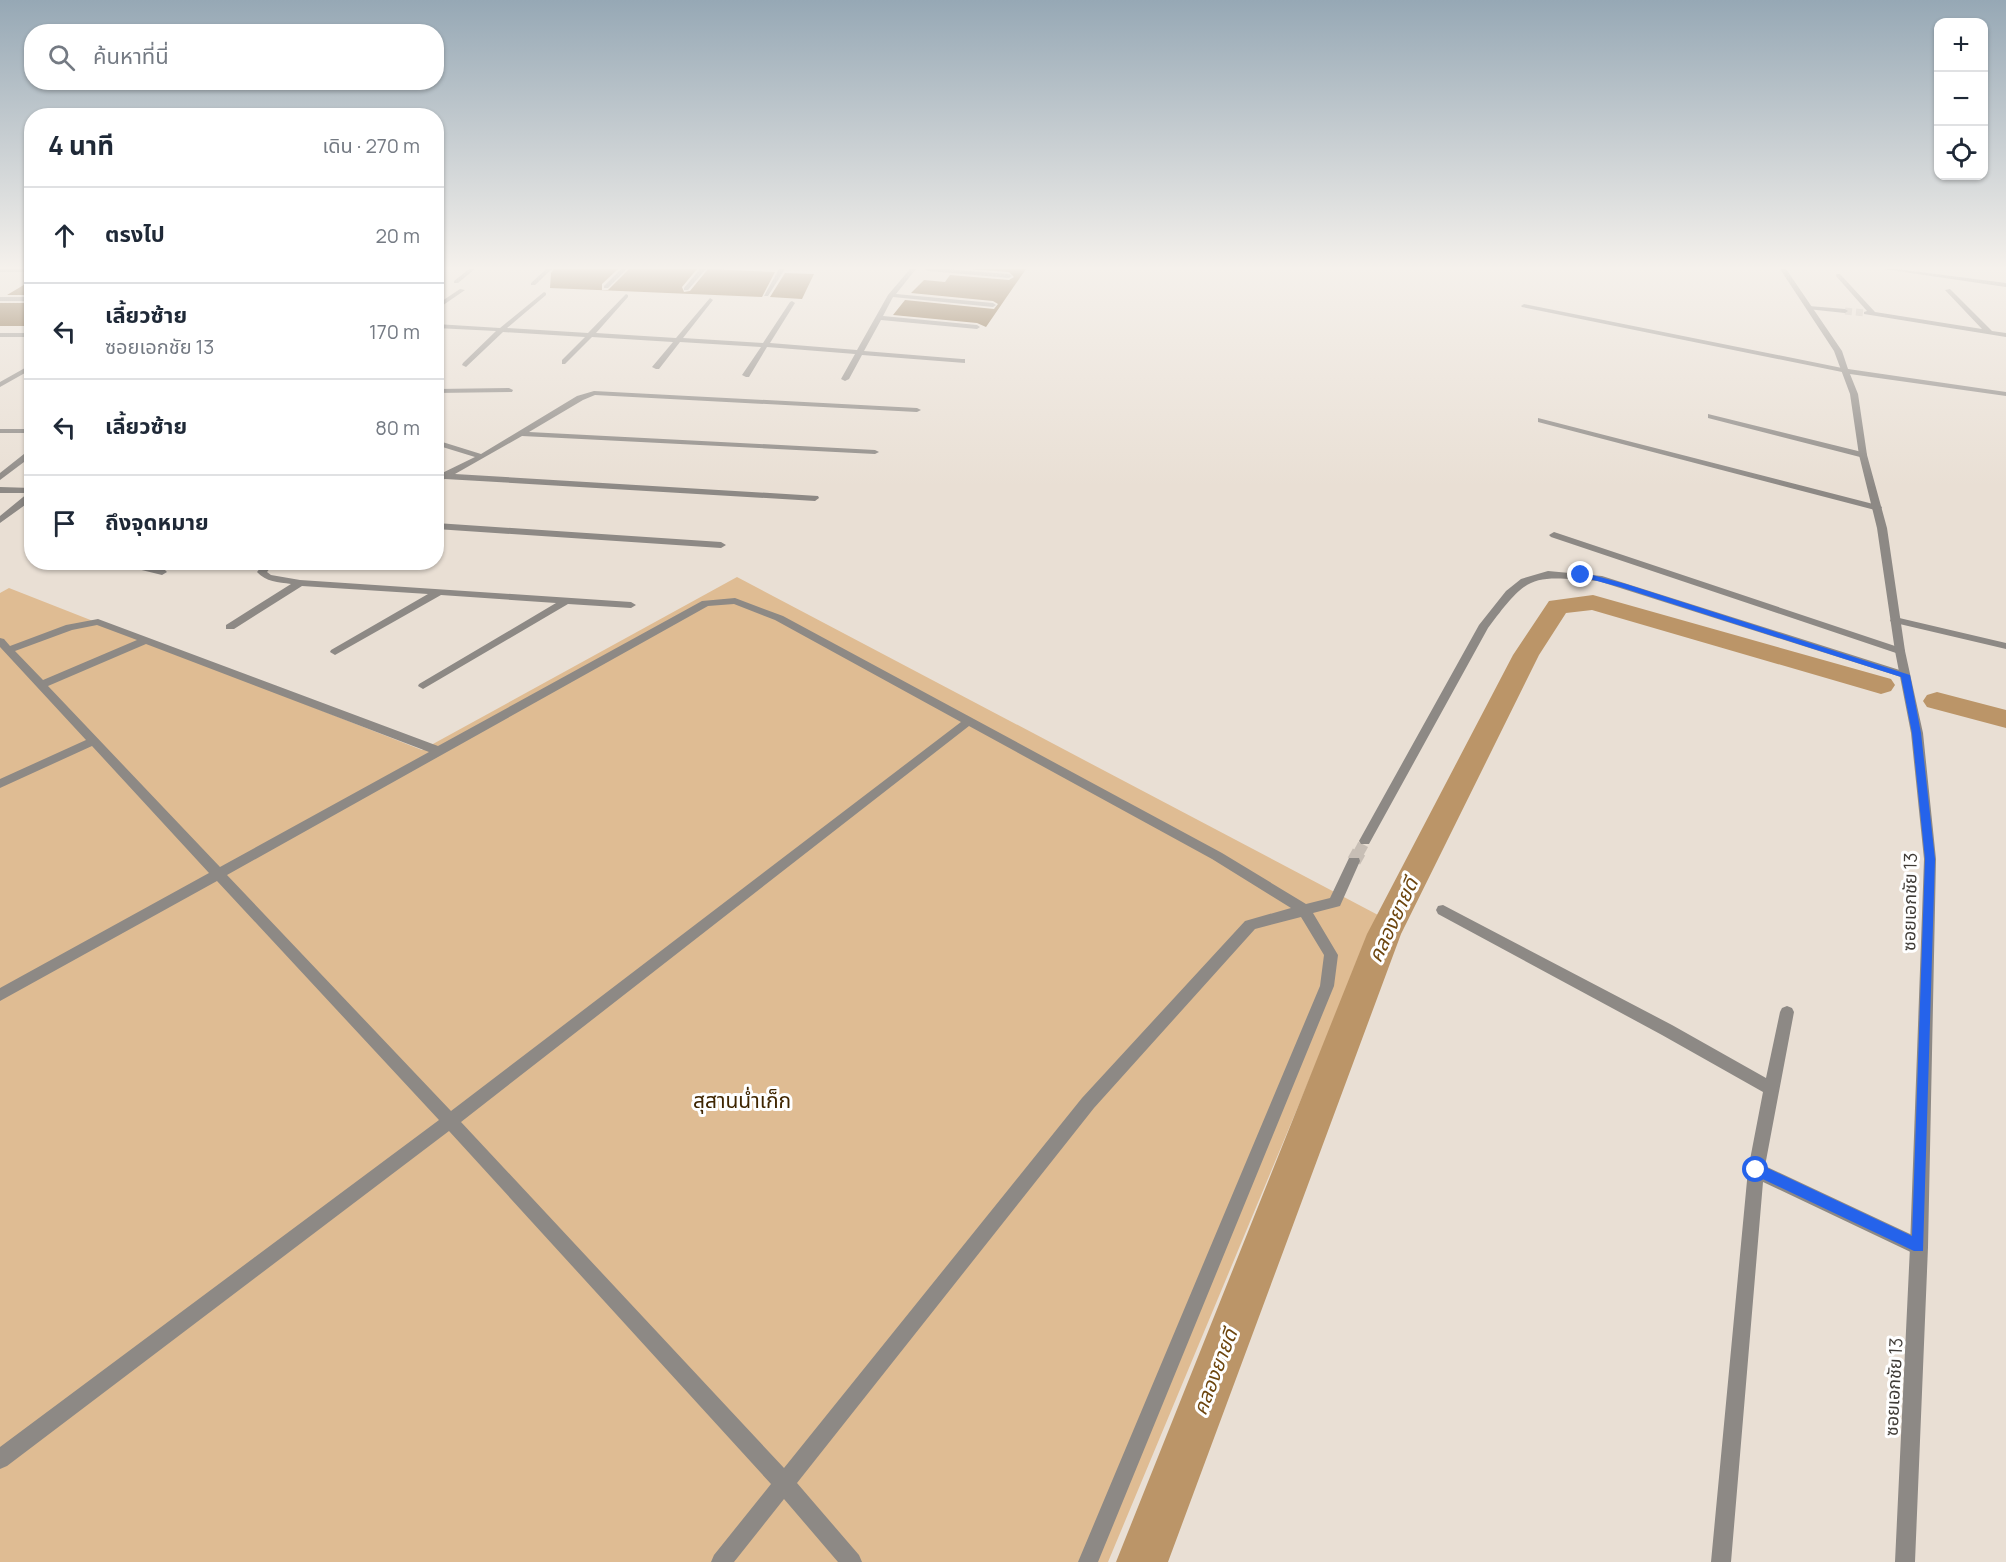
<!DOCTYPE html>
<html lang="th">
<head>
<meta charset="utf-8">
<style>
	:root { --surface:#fff; --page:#f6f6f7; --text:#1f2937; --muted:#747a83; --line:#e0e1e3 }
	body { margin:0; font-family:Manrope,"Noto Sans Thai",sans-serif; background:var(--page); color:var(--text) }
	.controls { position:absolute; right:18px; top:18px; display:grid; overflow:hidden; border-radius:12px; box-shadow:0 2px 4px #0004 }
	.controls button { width:54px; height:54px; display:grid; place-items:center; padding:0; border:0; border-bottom:2px solid var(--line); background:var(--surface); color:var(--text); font:30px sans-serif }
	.stop { position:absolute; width:18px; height:18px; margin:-14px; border:4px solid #2563eb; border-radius:50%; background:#fff }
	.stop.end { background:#2563eb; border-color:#fff; box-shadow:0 2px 6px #0008 }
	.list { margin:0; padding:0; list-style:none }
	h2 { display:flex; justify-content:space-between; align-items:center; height:78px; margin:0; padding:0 24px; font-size:26px }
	h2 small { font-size:20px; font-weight:400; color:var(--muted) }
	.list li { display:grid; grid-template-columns:39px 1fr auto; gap:18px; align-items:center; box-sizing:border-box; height:96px; padding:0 24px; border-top:2px solid var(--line) }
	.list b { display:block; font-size:22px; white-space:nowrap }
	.list p { margin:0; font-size:20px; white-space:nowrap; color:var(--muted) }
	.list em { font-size:20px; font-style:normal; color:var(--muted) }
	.icon { flex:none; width:33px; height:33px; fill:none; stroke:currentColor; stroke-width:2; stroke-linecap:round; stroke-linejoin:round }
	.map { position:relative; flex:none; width:2006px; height:1562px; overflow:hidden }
	.search { position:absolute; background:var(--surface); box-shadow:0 2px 4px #0004; left:24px; top:24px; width:420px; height:66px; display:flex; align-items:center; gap:15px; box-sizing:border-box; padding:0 21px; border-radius:24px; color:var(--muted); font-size:22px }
	.panel { position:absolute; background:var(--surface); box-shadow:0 2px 4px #0004; left:24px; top:108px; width:420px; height:462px; border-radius:24px }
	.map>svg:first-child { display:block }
	.green { fill:#dfbc93 }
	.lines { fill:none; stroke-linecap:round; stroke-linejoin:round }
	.canal { fill:#bb9568; fill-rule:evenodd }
	.building { fill:#654315 }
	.minor-tunnel-far2 { stroke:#c7beb5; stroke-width:7; stroke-dasharray:7 4; stroke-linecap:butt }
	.minor-tunnel-far1 { stroke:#c7beb5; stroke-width:11; stroke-dasharray:11 6; stroke-linecap:butt }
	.minor-tunnel { stroke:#c7beb5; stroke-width:14; stroke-dasharray:14 8; stroke-linecap:butt }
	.service { fill:#8d8985; fill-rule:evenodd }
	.minor { fill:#8d8985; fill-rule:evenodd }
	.tertiary { fill:#8d8985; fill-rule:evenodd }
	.route { fill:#2563eb }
	.labels { text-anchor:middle; stroke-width:6; stroke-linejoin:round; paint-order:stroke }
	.street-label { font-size:18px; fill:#403c37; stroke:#fff }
	.water-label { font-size:20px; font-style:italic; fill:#6d460f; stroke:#fff }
	.near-park-label { font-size:21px; fill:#3f2500; stroke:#fff }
</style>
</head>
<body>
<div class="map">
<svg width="2006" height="1562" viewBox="0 0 2006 1562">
	<rect width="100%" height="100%" fill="#e9dfd4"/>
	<path class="green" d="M737,577L1378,915L1108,1562H0V593L9,588L422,750Z"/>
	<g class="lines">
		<path class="canal" d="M1593,595L1891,679L1895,685L1891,691L1881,694L1592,610L1566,613L1539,655L1401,934L1168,1562H1116L1367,934L1513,655L1549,601Z
			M1937,692L2006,710V728L1927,707L1923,701L1927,695Z"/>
	</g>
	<path class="building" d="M554,269H618L602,284V290H608L629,269H697L682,287L684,292L690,291L708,269L775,272L762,297L550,288L551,273Z
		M970,269H1026L986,327L977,323L893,315L905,300L994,309L998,304L993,301L911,293L924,280L945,282L950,275L1009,280L1014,277L1009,272Z
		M785,273L814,274L802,299L770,297Z
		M32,280V295H7Z
		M0,303H32V326H0Z"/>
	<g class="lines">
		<path class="minor-tunnel-far2" d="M1845,311L1866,313"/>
		<path class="minor-tunnel-far1" d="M1358,854L1365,841"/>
		<path class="minor-tunnel" d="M1354,861L1359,852"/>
		<path class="service" d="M1524,304L1847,369L1851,371L1847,373L1522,307L1521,306Z
			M1708,414L1866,453L1867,455L1860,457L1708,418Z
			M1538,418L1881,506L1882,508L1878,511L1875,510L1538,422Z
			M1554,532L1904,649L1905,651L1904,653H1896L1551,537L1549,535Z
			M1895,617L2006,643V649L1891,622L1890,620Z
			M1443,905L1672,1025L1766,1078L1780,1012L1782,1008L1787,1006L1792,1008L1794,1012L1765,1166L1925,1241L1928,1247L1925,1253L1919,1256L1763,1182L1731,1562H1711L1748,1170L1763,1092L1662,1035L1438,914L1436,910L1438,906Z"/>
		<path class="minor" d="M0,269H32V272H0Z
			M469,269H475L458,283H454V281Z
			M546,269H552L535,285H531V283Z
			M621,269H627L608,288H604V286Z
			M700,269H706L688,290H684V288Z
			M779,269H785L768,296H764Z
			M910,269H916L896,294L993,303L996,305L993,307L893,297L883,316L977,325L980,327L977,329L881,320L864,351L962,359H965V363L862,355L849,379L845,381L841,379L855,354L767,347L749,377H746L742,375L761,347L680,342L659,369H656L652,367L673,342L592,337L565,364H562V360L585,337L503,332L466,367L462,365L463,363L496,331L436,328V324L500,328L544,292L546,293V295L507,328L588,333L626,294L628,295V297L596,333L676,338L710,298L713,300L683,338L763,343L790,302L792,301L795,303L770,343L857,350L888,295Z
			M925,269H946L1009,274L1012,276L1009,278L928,271Z
			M1883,269H1897L2006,283V287Z
			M1836,274H1840L1875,312L1982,329L1945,290L1950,289L1992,331L2006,333V337L1864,314V312L1867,311L1836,276Z
			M460,289L465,290L436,310V305Z
			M0,297H32V301H0Z
			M1809,306L1845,309L1848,311L1845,313L1807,309L1806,308Z
			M0,333H32V337H0Z
			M32,364V369L0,387V382Z
			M509,388L513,390L512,392L436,393V389Z
			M594,391L917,408L921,410L917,412L595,395L583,400L529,432L875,450L879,452L875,454L522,436L455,474L818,496L819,498L815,501L445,479L436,482V476L475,457L436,445V440L481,454L577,396Z
			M0,429H32V433H0Z
			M29,450H32V456L0,480V473Z
			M0,487L32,488V500L0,523V516L28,493H0Z
			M436,523L721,542L726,545L721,548L436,529Z
			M109,562H129L165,570L167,572L162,575Z
			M265,562H275L267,572L271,575L300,580L631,602L636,605L631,608L568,604L423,689L418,686L419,684L556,603L441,595L335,655L330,652L331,650L428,594L302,586L234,629H226V625L291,584C278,582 266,582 257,572Z
			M1548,571L1602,576L1909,673L1910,675L1909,677H1901L1598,581C1531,576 1529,573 1488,628L1369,844H1361L1359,841L1479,625L1506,591L1521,579Z
			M735,598L783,616L1222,853L1306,904L1330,898L1349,858H1359L1360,861L1340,906L1313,913L1338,955L1334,986L1098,1562H1078L1320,986L1324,955L1301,917L1255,929L1094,1108L797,1483L859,1555L862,1562H838L784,1499L734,1562H711L714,1555L771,1484L449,1131L7,1466L0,1469V1447L439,1120L217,881L0,1001V988L209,873L92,746L0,788V779L86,740L0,647V638L4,639L10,646L66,625L98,619L438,746L702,601ZM734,604L775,620L961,722L451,1111L227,875L708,606ZM97,625L137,640L43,680L15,651L72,630ZM146,644L429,752L220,867L48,686ZM969,726L1212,859L1291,908L1245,921L1082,1098L784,1468L461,1122Z"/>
		<path class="tertiary" d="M1780,269H1786L1842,351L1848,369L2006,392V396L1850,374L1858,394L1867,455L1887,528L1905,651L1923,733L1936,859L1928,1247L1915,1562H1895L1910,1247L1924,859L1911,733L1895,651L1877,528L1859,455L1850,394L1834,351Z"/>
	</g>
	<linearGradient id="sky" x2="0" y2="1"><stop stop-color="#96a8b5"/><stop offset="0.55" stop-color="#f5f1ec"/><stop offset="1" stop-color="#f5f1ec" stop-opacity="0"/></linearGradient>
	<rect width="2006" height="487" fill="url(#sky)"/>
	<path class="route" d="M1581,572L1626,584L1910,675L1921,733L1935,859L1923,1251H1914L1752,1174L1750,1170L1756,1163L1761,1165L1912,1236L1925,859L1912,733L1901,677L1620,587L1578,576Z"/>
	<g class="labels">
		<g class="street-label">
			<text transform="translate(1910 902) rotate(-89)" y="6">ซอยเอกชัย 13</text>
			<text transform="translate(1894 1387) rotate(-87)" y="6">ซอยเอกชัย 13</text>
		</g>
		<g class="water-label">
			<text transform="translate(1393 920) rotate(-65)" y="7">คลองยายดี</text>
			<text transform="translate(1215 1372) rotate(-69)" y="7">คลองยายดี</text>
		</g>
		<g class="near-park-label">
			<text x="742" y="1108">สุสานน่ำเก็ก</text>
		</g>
	</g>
</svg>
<div class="controls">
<button>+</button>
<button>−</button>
<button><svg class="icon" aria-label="locate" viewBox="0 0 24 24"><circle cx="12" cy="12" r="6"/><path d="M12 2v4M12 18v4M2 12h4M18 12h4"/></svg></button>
</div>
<div class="stop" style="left:1756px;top:1170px"></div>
<div class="stop end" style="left:1581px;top:575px"></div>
<div class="search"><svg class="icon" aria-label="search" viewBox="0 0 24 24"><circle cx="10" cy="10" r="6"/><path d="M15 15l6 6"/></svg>ค้นหาที่นี่</div>
<section class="panel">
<h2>4 นาที<small>เดิน · 270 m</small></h2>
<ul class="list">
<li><svg class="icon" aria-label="ahead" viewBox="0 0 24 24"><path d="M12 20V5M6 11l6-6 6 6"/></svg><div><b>ตรงไป</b></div><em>20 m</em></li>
<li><svg class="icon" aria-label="left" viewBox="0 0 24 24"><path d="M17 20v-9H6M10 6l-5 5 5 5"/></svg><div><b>เลี้ยวซ้าย</b><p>ซอยเอกชัย 13</p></div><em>170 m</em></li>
<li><svg class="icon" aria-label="left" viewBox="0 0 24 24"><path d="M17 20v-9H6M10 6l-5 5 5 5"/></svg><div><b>เลี้ยวซ้าย</b></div><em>80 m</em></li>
<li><svg class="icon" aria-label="arrive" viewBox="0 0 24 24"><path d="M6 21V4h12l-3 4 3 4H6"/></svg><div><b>ถึงจุดหมาย</b></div></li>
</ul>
</section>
</div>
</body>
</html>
